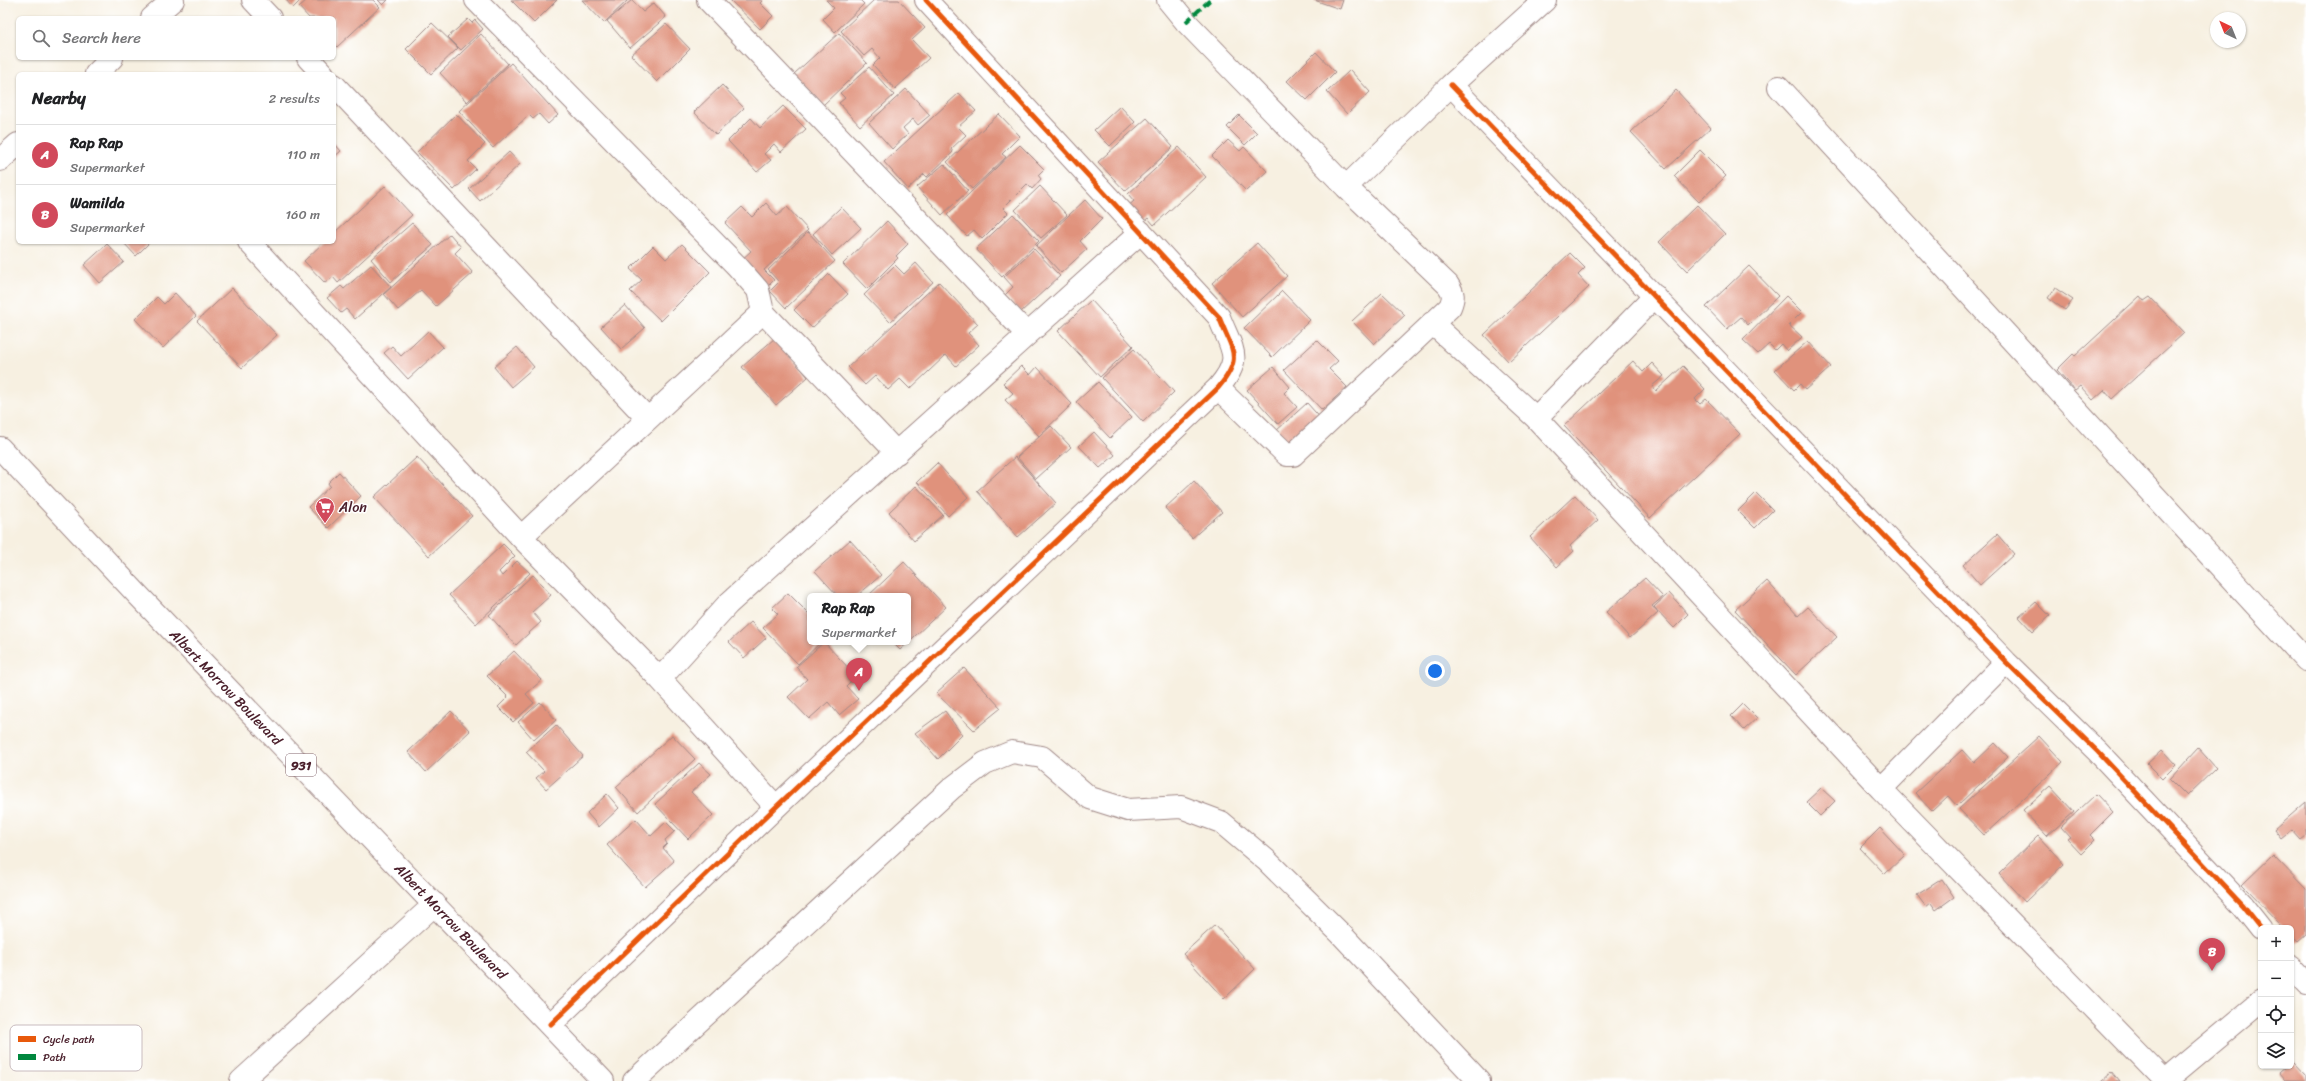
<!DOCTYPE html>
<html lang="en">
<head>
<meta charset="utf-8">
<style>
	:root { --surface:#fff; --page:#f6f6f6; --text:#202124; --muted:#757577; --line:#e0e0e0; --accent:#d1495b }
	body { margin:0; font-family:Sriracha,sans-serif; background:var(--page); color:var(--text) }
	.controls { position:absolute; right:12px; bottom:12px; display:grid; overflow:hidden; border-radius:6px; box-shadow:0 1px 3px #0004 }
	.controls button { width:36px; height:36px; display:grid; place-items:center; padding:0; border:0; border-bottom:1px solid var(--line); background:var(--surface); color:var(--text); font:20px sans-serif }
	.compass { position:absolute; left:2210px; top:12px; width:36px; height:36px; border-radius:50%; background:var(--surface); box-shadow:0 1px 3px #0004; rotate:317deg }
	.you { position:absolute; left:1435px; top:671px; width:14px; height:14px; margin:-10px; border:3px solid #fff; border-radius:50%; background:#1a73e8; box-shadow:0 0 0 6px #1a73e833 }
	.badge { display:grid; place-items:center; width:26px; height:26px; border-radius:50%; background:var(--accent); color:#fff; font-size:13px; font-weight:700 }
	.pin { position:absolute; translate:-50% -33px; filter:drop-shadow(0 1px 2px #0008) }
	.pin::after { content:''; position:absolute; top:21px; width:14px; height:12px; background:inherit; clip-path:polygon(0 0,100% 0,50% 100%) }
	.popup { position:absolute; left:807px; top:593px; width:104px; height:52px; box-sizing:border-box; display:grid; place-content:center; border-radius:6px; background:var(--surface); filter:drop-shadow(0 1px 3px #0005); font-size:13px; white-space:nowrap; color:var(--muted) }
	.popup b { font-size:15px; color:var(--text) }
	.popup::after { content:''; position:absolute; left:50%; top:100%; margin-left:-8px; border:8px solid transparent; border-top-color:var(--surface) }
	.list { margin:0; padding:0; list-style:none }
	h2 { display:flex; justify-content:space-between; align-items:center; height:52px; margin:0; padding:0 16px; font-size:17px }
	h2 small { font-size:13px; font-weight:400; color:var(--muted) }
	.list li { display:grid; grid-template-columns:26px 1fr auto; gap:12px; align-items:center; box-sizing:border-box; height:60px; padding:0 16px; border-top:1px solid var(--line) }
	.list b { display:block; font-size:15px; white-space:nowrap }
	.list p { margin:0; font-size:13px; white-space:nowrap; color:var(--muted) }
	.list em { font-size:13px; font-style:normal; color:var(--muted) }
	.icon { flex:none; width:22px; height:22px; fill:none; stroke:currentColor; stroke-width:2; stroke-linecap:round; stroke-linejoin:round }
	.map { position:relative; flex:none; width:2306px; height:1081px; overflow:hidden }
	.search { position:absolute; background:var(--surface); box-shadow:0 1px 3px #0004; left:16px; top:16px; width:320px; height:44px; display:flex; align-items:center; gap:10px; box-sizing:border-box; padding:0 14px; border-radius:6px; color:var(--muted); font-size:15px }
	.panel { position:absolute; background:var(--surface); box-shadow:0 1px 3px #0004; left:16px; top:72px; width:320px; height:172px; border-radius:6px }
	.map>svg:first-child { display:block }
	.building { fill:#e0927b }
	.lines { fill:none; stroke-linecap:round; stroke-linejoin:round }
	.minor-casing { stroke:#a08886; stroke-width:24 }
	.highway-casing { stroke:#a08886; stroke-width:24 }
	.minor { stroke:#fff; stroke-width:22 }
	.highway { stroke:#fff; stroke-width:22 }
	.quiet { stroke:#00873e; stroke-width:4; stroke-dasharray:8 4; stroke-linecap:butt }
	.cycleway-casing { stroke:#fff; stroke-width:8 }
	.cycleway { stroke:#e8590c; stroke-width:5 }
	.labels { text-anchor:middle; stroke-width:3; stroke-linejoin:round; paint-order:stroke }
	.shield { fill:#fff; stroke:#80626b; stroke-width:1 }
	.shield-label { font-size:13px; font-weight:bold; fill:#4a1f2b }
	.poi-label { font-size:14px; fill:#4a1f2b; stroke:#fff; text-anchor:start }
	.street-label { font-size:14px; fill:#4a1f2b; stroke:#fff }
	.key { fill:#fff; stroke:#c9bcbf; stroke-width:1 }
	.key-label { font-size:11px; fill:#4a1f2b }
</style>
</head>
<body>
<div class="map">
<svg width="2306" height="1081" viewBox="0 0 2306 1081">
	<rect width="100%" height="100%" fill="#fff"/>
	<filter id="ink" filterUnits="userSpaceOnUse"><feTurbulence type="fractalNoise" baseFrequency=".025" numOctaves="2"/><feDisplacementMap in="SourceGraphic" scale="8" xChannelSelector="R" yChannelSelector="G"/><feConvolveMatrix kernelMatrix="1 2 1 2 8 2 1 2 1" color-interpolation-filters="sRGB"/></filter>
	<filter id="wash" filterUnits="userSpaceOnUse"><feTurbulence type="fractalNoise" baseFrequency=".012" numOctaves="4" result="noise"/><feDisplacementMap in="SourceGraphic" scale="16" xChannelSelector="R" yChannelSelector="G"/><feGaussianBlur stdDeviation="0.9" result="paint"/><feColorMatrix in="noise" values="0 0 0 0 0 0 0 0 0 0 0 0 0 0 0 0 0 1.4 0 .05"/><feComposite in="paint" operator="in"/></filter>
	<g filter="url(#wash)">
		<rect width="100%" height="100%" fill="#f7f0e1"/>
		<g id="blocks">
			<path class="building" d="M286,0H301L293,8Z
				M307,0H373L380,7L337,47L334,44V18H309L299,7Z
				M378,0H388L383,5Z
				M511,0H557L534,23Z
				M582,0H628L604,23Z
				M632,0L643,12L654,3L666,17L630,48L607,21Z
				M730,0H763L760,3L773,16L760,29Z
				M826,0H860L864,4L835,32L823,19L834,8Z
				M874,0H899L925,28L912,40L929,58L895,89L873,65L880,58L872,49L864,56L841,31Z
				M1314,0H1343L1340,9Z
				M468,19L472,23L475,20L483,29L461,50L448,37Z
				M432,23L458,48L431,74L406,49Z
				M666,24L690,49L657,82L631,55Z
				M839,33L867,63L823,105L794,74Z
				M481,34L508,64L467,102L440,73Z
				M1316,52L1335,72L1307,100L1287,81Z
				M511,63L558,115L548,124L539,114L533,119L529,115L493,148L459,111Z
				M869,67L894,95L860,126L839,103L845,98L840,93Z
				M1350,70L1370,92L1347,114L1327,92Z
				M722,85L744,108L716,135L694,112Z
				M906,89L930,115L918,125L913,119L903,128L908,134L892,149L869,123Z
				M1676,90L1711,128L1666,169L1631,132Z
				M959,93L976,111L958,127L966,135L951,149L953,152L927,177L924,174L908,189L884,162Z
				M783,106L806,129L781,152L774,144L764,154L771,160L757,172L728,141L751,118L760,128Z
				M1120,106L1135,122L1110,146L1094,130Z
				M456,114L485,144L468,161L476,169L454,190L417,152Z
				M999,114L1020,136L1002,154L1006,157L972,189L947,162Z
				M1239,115L1257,133L1245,145L1227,127Z
				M1147,118L1173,147L1125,191L1098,162Z
				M1228,140L1240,151L1244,147L1267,171L1246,191L1212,156Z
				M334,143L341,151L334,157Z
				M1020,145L1044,169L1038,175L1041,179L1032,189L1027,184L1003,208L1008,213L982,239L974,230L967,236L947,215Z
				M1179,147L1206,177L1154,225L1148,218L1141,224L1126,208L1134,201L1128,194Z
				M1700,150L1726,176L1699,202L1674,176Z
				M509,152L520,164L480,201L469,189Z
				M944,164L968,191L942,215L917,187Z
				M385,186L412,215L338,283L333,277L325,283L304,261L324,242H334V233Z
				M1040,186L1067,215L1041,238L1015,210Z
				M1085,200L1102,219L1080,241L1087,249L1061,273L1036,246Z
				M766,203L777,216L787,207L808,230L764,270L774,280L766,288L740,261L751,251L725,223L742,207L752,217Z
				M1697,205L1725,234L1687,271L1659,242Z
				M841,207L861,228L832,255L813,234Z
				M1013,214L1039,241L1002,277L976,249Z
				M887,221L908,244L896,256L898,258L867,289L843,264Z
				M412,223L433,245L391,282L371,259Z
				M808,232L835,261L786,308L770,291L779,282L768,270Z
				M450,234L461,247L455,253L473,273L436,306L421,290L398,310L384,294Z
				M123,242H150L136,256Z
				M1257,243L1287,276L1242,317L1212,283Z
				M107,244L124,262L100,283L84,265Z
				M682,244L710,272L661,321L630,291L642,280L630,269L653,246L666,259Z
				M1034,249L1060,276L1021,312L1005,295L1013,287L1004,277Z
				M1570,253L1585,268L1578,275L1589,287L1509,362L1484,335Z
				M916,263L933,282L890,322L864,295L895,265L904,274Z
				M371,265L391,287L355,319L346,309L341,313L327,298L341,286L344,289Z
				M1749,266L1778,296L1748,325L1741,317L1727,329L1706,307Z
				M829,274L848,294L812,328L794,310Z
				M939,282L978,324L968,333L979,345L956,366L946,355L910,389L900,379L888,390L875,376L865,385L848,367Z
				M232,288L277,335L242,368L197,321Z
				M2055,288L2073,300L2065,310L2048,298Z
				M1282,291L1310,320L1272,357L1244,328Z
				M175,293L196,316L163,348L135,319L157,297L164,304Z
				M1382,293L1405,315L1374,344L1352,321Z
				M1786,296L1802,312L1789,325L1802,337L1787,351L1781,344L1775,350L1769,344L1758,354L1743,340Z
				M2140,296L2144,301L2150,297L2184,333L2112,399L2104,390L2093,400L2080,386L2075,390L2057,370L2073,354L2075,356Z
				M1091,300L1133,346L1100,377L1058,331Z
				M625,305L645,328L621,349L601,327Z
				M428,331L443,347L408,379L384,353L392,346L401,356Z
				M775,338L808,377L776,405L742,367Z
				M1317,340L1338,361L1329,369L1347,387L1322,410L1284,370Z
				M1808,341L1831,367L1805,390L1800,384L1794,390L1775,370Z
				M517,347L534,367L511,387L494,367Z
				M1134,349L1174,392L1143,422L1102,378Z
				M1633,361L1643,372L1652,363L1664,376L1652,386L1656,391L1683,366L1705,389L1695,399L1700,404L1706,399L1740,434L1650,518L1564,426Z
				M1021,366L1030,375L1037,367L1072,404L1039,436L1005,400L1013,393L1003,383Z
				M1273,367L1290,387L1284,393L1297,407L1278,424L1247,390Z
				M1098,382L1132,417L1110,438L1076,402Z
				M1307,403L1324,422L1293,450L1276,431Z
				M1051,426L1071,447L1036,479L1017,457Z
				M1094,432L1115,455L1100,468L1079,446Z
				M417,457L472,516L429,556L374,497Z
				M1015,457L1056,503L1018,537L977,491Z
				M937,463L968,497L948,516L917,482Z
				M339,472L361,496L328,528L308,507L330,486L328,483Z
				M1194,481L1222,512L1192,538L1165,508Z
				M916,486L943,515L914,541L889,512Z
				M1756,493L1773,510L1755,528L1738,511Z
				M1575,495L1598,520L1570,546L1574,551L1557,567L1530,537Z
				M1997,534L2014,554L1980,585L1963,565Z
				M850,540L881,575L857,596H838L815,571Z
				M503,544L515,556L499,572L502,576L517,561L530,573L476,624L449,595Z
				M904,562L946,607L900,650L892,642H908V596H868Z
				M533,575L551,595L532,612L541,622L516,645L489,615Z
				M1645,578L1663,597L1652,606L1658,613L1630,638L1606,612Z
				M1767,581L1798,616L1808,607L1837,637L1796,675L1735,610Z
				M788,593L810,615V642H821L798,664L763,628L778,614L772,608Z
				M1669,593L1688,614L1674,628L1654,607Z
				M2036,602L2050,616L2033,632L2019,617Z
				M751,622L766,638L744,658L729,642Z
				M824,642L856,676L846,686L858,699L839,715L828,702L809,719L788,697L807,679L796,667Z
				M514,651L542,680L526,694L534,703L513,722L498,707L508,697L487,676Z
				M964,668L1001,708L974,730L936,693Z
				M540,702L556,720L534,740L518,722Z
				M1743,704L1757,718L1744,730L1731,716Z
				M451,711L470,731L426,772L408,752Z
				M945,711L962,735L938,759L915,733Z
				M556,725L583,756L546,789L536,778L544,771L526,752Z
				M672,735L695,759L638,812L616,787Z
				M2039,736L2063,762L1984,835L1959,809Z
				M1995,743L2008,757L1957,806L1948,796L1932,811L1915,793L1962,750L1974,763Z
				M2198,748L2216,768L2187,796L2170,779Z
				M2162,750L2176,765L2162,779L2147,764Z
				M699,763L711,774L691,792L713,815L688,839L655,804Z
				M2050,786L2074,812L2047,836L2023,810Z
				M1821,788L1835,801L1820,816L1806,802Z
				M607,794L619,808L599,827L587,813Z
				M2096,794L2113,812L2090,835L2095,840L2081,854L2067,839L2070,837L2061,827Z
				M2306,802V836L2301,840L2292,830L2281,839L2274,830Z
				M636,819L651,836L666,822L675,831L665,840L667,844L663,848L674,861L645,887L607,845Z
				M1880,828L1905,855L1885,874L1860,848Z
				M2038,836L2064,864L2025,902L1999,874Z
				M2273,855L2306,889V934L2297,942L2291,936V928H2284L2242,885Z
				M1942,879L1954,897L1936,910L1931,903L1926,907L1917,895Z
				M1215,925L1255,969L1224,999L1183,954Z
				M2293,1061L2306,1075V1081H2286L2279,1073L2287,1066H2291Z
				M2112,1071L2120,1081H2101Z"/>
		</g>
	</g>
	<g filter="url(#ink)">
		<use href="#blocks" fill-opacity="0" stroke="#a08886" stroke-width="1"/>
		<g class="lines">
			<defs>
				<path id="minor" d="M253,0L270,18
					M476,0L737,266L758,290L763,312L897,453
					M708,0L1027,334
					M1168,0L1186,22L1346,187L1448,285C1454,294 1454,297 1450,307L1293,455H1287L1218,388
					M152,18L173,0
					M308,58L323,74
					M96,74L112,58
					M334,85L647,418
					M1451,85L2006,662L2098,752L2242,905L2261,929
					M1779,87L2306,660
					M0,160L18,144
					M1346,187L1451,85L1545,0
					M249,242L521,537L660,679L776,807
					M1432,323L1536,418L1881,789L2165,1081
					M1536,418L1655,296
					M521,537L763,312
					M660,679L728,604L1141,232
					M1881,789L2006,662
					M2291,967L2306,983
					M551,1024L776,807L1218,388C1244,357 1232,351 1219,317L926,0
					M241,1081L435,904
					M634,1081L952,788L985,763L1012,752L1042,757L1090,798L1128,810L1181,807L1221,822L1266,860L1341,934L1479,1081
					M2165,1081L2261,1001"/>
				<path id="highway" d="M0,448L138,595L603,1081"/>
			</defs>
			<use href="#minor" class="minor-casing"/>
			<use href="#highway" class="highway-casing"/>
			<use href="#minor" class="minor"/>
			<use href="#highway" class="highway"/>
			<path class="quiet" d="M1186,22L1210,0"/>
			<defs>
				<path id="cycleway" d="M1451,85L2006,662L2098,752L2242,905L2261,929
					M551,1024L776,807L1218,388C1244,357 1232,351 1219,317L926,0"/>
			</defs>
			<use href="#cycleway" class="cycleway-casing"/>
			<use href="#cycleway" class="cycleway"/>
		</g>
	</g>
	<defs>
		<symbol id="supermarket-pin" viewBox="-11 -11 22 30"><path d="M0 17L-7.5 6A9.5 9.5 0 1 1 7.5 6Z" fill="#d1495b" stroke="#fff"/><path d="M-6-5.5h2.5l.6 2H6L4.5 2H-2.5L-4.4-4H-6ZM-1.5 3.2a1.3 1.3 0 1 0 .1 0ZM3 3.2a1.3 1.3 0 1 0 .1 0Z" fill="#fff"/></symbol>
	</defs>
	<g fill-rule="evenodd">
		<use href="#supermarket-pin" x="314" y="496" width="22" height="30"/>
	</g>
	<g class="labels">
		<rect class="shield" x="286" y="754" width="30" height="22" rx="3"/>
		<g class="shield-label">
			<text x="301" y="770">931</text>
		</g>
		<g class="poi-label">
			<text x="339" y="512">Alon</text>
		</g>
		<g class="street-label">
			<text transform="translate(226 687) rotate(46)" y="5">Albert Morrow Boulevard</text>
			<text transform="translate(451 921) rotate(46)" y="5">Albert Morrow Boulevard</text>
		</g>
	</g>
	<rect x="10" y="1025" width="132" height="46" rx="6" class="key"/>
	<rect x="18" y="1036" width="18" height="6" fill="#e8590c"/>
	<rect x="18" y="1054" width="18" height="6" fill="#00873e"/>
	<g class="key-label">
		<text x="43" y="1043">Cycle path</text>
		<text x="43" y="1061">Path</text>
	</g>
</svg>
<div class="controls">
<button>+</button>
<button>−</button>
<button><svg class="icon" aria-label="locate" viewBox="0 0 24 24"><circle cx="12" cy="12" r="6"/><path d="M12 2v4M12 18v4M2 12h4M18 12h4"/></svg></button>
<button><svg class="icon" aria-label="layers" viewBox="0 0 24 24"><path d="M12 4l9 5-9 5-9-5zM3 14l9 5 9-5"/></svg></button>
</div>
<svg class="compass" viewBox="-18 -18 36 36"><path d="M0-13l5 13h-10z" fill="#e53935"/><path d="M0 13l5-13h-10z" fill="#757577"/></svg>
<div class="you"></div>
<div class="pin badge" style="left:859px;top:691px">A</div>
<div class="popup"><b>Rap Rap</b>Supermarket</div>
<div class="pin badge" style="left:2212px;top:971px">B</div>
<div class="search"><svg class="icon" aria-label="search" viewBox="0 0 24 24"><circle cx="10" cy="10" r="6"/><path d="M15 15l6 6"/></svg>Search here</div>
<section class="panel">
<h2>Nearby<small>2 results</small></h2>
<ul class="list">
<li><span class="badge">A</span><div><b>Rap Rap</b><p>Supermarket</p></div><em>110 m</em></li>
<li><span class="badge">B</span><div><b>Wamilda</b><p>Supermarket</p></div><em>160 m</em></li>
</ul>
</section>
</div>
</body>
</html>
